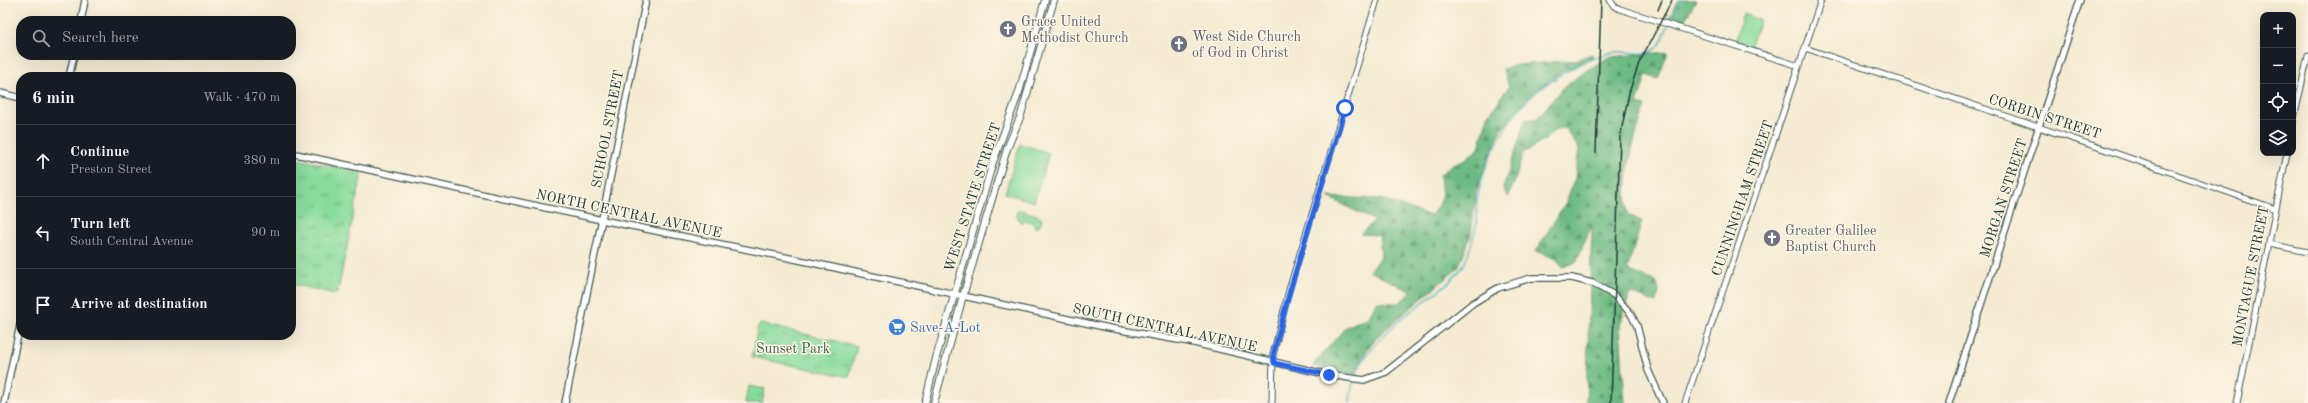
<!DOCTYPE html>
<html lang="en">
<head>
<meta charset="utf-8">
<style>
	:root { --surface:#171b24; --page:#20242c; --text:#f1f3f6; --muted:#9ea1a6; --line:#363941 }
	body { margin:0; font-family:"Old Standard TT",serif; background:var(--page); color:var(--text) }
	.controls { position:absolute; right:12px; top:12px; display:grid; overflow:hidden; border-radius:8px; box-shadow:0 4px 16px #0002 }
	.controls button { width:36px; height:36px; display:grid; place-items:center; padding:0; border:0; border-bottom:1px solid var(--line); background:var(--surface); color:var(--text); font:20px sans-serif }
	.stop { position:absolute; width:12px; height:12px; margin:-9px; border:3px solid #2563eb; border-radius:50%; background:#fff }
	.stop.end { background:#2563eb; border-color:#fff; box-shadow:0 1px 4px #0008 }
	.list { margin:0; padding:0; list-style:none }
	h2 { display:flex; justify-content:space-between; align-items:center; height:52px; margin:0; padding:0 16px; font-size:17px }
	h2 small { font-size:13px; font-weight:400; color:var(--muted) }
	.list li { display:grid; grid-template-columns:26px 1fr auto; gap:12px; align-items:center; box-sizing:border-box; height:72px; padding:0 16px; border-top:1px solid var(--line) }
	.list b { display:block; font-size:15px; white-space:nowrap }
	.list p { margin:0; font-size:13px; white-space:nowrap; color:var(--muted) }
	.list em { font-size:13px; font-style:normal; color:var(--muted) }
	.icon { flex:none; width:22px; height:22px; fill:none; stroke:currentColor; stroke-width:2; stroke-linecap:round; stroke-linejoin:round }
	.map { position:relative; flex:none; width:2308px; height:403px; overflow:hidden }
	.search { position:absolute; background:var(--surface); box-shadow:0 4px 16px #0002; left:16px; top:16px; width:280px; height:44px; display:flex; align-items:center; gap:10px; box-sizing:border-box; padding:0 14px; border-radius:16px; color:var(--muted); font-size:15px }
	.panel { position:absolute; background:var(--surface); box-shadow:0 4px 16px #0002; left:16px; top:72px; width:280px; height:268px; border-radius:16px }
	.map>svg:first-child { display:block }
	.green { fill:#87db9c; stroke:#538c68 }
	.forest { fill:url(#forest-firs); stroke:#467c5c }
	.park { fill:url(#park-tufts); stroke:#538c68 }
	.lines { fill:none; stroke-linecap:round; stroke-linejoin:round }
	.stream { stroke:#3eacbc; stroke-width:1.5 }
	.tertiary-casing { stroke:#3f574c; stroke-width:7 }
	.secondary-casing { stroke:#3f574c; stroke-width:8 }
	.primary-casing { stroke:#3f574c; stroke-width:8 }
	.tertiary { stroke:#fff; stroke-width:5 }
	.secondary { stroke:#fff; stroke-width:5.5 }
	.primary { stroke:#fff; stroke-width:6 }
	.rail { stroke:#1f3d34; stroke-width:1.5 }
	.route { stroke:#2563eb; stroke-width:5 }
	.labels { text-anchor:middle; stroke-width:3; stroke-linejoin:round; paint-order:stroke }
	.worship-label { font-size:14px; fill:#5b616d; stroke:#fcf5e5; text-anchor:start }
	.street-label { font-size:14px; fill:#1f3d34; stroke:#fcf5e5 }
	.shop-label { font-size:14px; fill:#366cbe; stroke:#fcf5e5; text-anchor:start }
	.park-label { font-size:14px; fill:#345d49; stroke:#fcf5e5 }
</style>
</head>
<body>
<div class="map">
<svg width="2308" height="403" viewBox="0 0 2308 403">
	<defs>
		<pattern id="forest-firs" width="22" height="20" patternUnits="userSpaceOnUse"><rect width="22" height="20" fill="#6dbb84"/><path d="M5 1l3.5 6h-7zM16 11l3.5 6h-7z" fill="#59996d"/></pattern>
		<pattern id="park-tufts" width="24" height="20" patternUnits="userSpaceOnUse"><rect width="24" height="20" fill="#87db9c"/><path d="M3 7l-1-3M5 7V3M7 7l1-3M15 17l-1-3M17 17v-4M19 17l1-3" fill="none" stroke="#6eb380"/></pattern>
	</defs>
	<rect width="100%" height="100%" fill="#fcf5e5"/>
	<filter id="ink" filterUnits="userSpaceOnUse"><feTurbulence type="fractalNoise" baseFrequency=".025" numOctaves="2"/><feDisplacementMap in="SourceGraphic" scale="8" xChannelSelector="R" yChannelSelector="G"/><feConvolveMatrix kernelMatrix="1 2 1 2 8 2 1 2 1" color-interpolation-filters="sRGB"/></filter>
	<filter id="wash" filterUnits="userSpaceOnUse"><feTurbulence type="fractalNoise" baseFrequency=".012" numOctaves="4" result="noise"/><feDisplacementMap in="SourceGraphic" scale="16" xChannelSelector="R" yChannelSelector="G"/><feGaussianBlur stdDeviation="0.9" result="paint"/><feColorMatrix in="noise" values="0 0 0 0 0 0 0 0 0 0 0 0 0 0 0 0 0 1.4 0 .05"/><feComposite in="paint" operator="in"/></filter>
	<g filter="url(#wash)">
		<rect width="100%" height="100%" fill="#f4ebd2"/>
		<path class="green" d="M1743,14L1760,20L1750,48L1735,42Z
			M1020,144L1049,153L1034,202L1005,193Z"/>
		<path class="forest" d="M1679,0H1696L1682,25L1667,21Z
			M1668,52L1658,79L1646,75L1637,104L1645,106C1633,141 1622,179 1628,215L1642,221L1627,270L1657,282L1659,291L1657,303L1630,293L1620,325L1625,403H1586L1592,225L1576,262L1563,267L1556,259L1536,251L1566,202L1575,178L1579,149L1565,128L1556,129L1545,140L1523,153L1515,181L1508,197L1503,188L1526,119H1537L1560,91L1577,77L1609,57Z
			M1592,54V58L1563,71L1535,91L1500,131L1481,176L1476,192L1471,235L1458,268L1381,333L1368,348L1354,375L1312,366L1346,327L1369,317L1376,302L1399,303L1412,292L1369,271L1381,256L1379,235L1360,234L1375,221L1328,197L1381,199L1431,216L1442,199L1440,175L1453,164L1463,161L1479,148L1488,116L1509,86L1503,69L1516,65L1576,60Z"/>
		<path class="park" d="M291,158L362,172L338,291L336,294L291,284Z
			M1020,210L1040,216L1042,220L1038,227L1036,228L1032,222L1024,220L1021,223C1018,219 1016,216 1017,211Z
			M761,324L857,346L849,377L752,357L758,326Z
			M749,386L765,389L762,403H746Z"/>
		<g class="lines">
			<path class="stream" d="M1670,23L1681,0
				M1350,403C1351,358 1390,327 1423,302C1438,291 1453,281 1463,266C1468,257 1475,232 1477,222C1477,215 1476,206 1477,198C1484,162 1506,118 1534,94C1556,76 1586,58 1614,52C1626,50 1641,57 1653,51C1661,47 1664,35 1668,26"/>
		</g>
	</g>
	<g filter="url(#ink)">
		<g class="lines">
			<defs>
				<path id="tertiary" d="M1610,0L1614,6L1620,9L1799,66
					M1805,48L2118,154L2276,209
					M2293,123L2308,56
					M2269,244L2308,252
					M1272,403L1273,355L1289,290L1377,0
					M1685,403L1821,0
					M2237,403L2287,153"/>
				<path id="secondary" d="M81,21L85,0
					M69,77L74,55
					M0,93L21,98
					M291,153L602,220L804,261L1109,328L1190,342L1329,375L1364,380L1386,372L1473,303L1498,288L1531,278H1572L1592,283L1614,295L1631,314L1637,326L1648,370L1663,403
					M4,403L21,320
					M565,403L646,0
					M1949,403L2080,0"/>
				<path id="primary" d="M925,403L936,358L993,162L1019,92L1045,0
					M934,403L963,296L1007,149L1021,115L1054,0"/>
			</defs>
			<use href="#tertiary" class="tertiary-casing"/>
			<use href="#secondary" class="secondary-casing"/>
			<use href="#primary" class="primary-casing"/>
			<use href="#tertiary" class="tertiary"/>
			<use href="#secondary" class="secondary"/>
			<use href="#primary" class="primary"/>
			<path class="rail" d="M1658,10L1662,0
				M1596,153L1601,0
				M1611,403L1620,137L1629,93L1639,63L1672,0"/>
		</g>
	</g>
	<g class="lines" filter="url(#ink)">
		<path class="route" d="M1329,375L1274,363L1273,355L1290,290L1345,108"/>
	</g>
	<defs>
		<symbol id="church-disc" viewBox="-11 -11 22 22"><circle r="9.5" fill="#6b7280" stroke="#fcf5e5"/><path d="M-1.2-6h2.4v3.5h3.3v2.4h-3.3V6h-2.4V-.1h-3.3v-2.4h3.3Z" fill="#fff"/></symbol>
		<symbol id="supermarket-disc" viewBox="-11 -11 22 22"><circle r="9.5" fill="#3f7fe0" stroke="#fcf5e5"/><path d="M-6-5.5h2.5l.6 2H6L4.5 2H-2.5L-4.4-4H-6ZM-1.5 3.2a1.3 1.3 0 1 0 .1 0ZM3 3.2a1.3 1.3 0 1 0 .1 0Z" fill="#fff"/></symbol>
	</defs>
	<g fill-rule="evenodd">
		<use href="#church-disc" x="998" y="19" width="20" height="20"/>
		<use href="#church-disc" x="1169" y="34" width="20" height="20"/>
		<use href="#church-disc" x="1762" y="228" width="20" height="20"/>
		<use href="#supermarket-disc" x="887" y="317" width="20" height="20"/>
	</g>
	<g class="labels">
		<g class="worship-label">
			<text x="1021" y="26">Grace United<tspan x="1021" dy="16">Methodist Church</tspan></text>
			<text x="1192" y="41">West Side Church<tspan x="1192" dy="16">of God in Christ</tspan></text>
			<text x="1785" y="235">Greater Galilee<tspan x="1785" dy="16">Baptist Church</tspan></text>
		</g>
		<g class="street-label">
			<text transform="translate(2045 116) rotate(18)" y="5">CORBIN STREET</text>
			<text transform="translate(607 129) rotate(-79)" y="5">SCHOOL STREET</text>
			<text transform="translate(972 197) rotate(-72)" y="5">WEST STATE STREET</text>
			<text transform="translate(1742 198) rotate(-71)" y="5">CUNNINGHAM STREET</text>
			<text transform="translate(2003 198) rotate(-72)" y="5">MORGAN STREET</text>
			<text transform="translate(629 213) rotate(12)" y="5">NORTH CENTRAL AVENUE</text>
			<text transform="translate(2250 276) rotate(-79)" y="5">MONTAGUE STREET</text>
			<text transform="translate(1165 327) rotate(12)" y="5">SOUTH CENTRAL AVENUE</text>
		</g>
		<g class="shop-label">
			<text x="910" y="332">Save-A-Lot</text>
		</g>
		<g class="park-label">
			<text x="793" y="353">Sunset Park</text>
		</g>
	</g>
</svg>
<div class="controls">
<button>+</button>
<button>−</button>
<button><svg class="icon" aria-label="locate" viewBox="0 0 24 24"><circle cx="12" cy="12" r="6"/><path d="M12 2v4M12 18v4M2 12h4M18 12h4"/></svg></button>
<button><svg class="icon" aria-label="layers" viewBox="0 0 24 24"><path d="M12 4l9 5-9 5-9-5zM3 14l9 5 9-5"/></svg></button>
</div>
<div class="stop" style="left:1345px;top:108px"></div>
<div class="stop end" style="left:1329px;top:375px"></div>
<div class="search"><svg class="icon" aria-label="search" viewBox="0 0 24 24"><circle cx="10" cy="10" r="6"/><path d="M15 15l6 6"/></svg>Search here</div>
<section class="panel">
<h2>6 min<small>Walk · 470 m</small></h2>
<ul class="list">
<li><svg class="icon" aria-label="ahead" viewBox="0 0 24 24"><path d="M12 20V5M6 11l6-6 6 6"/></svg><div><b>Continue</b><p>Preston Street</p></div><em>380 m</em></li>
<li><svg class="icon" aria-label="left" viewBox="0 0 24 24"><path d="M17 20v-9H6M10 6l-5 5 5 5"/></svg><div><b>Turn left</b><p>South Central Avenue</p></div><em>90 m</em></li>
<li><svg class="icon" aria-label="arrive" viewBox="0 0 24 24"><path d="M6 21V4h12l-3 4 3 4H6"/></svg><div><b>Arrive at destination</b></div></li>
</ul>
</section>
</div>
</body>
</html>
